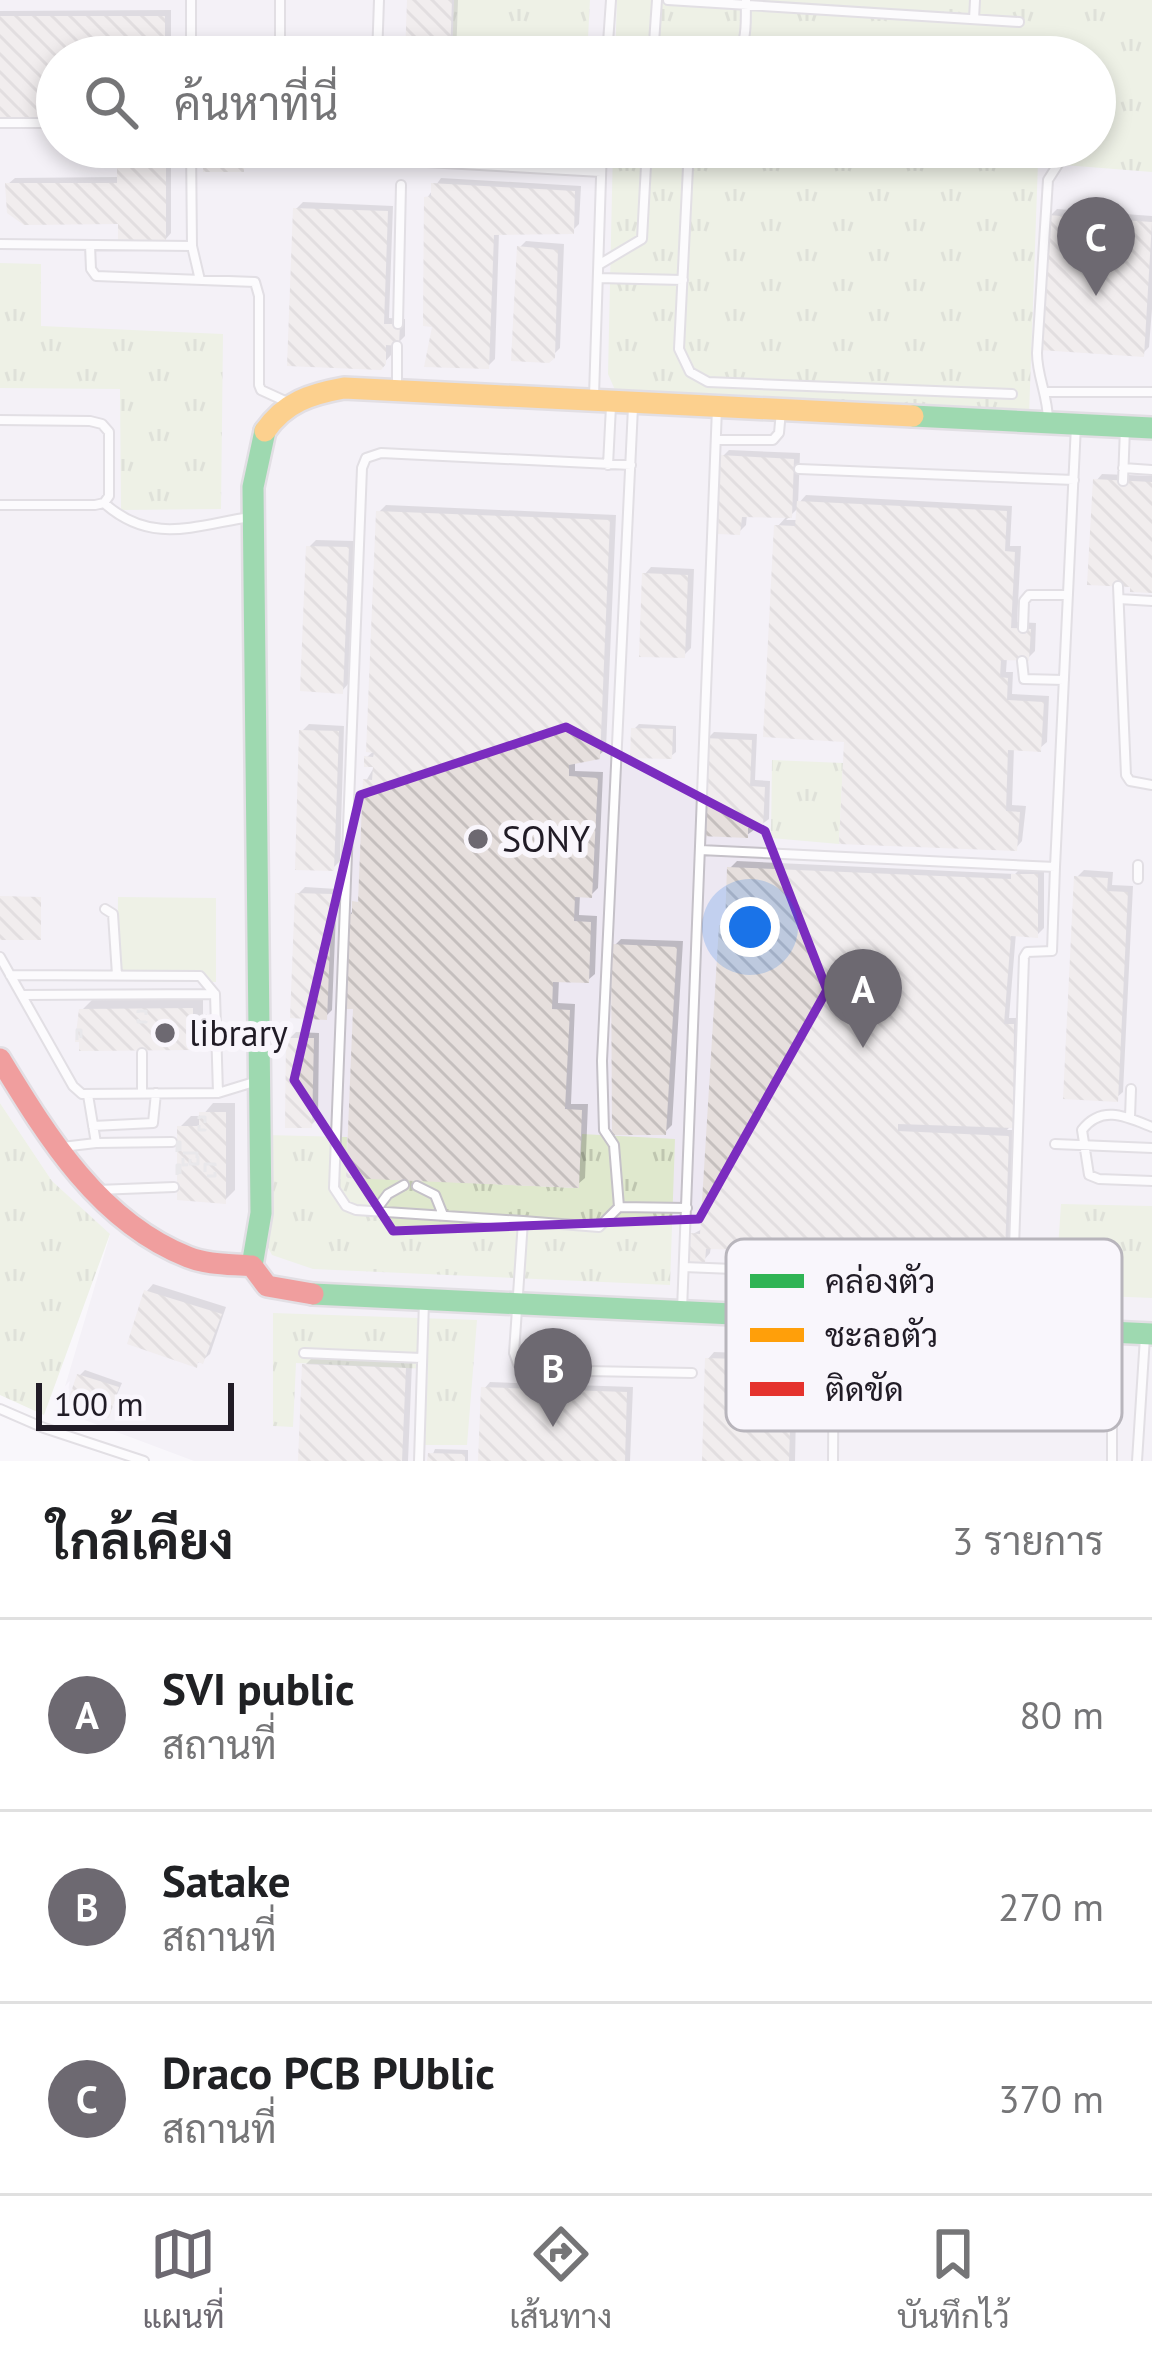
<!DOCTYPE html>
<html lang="th">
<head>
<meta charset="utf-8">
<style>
	:root { --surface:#fff; --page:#f2f2f2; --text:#202124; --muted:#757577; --line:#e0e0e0; --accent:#6d6971 }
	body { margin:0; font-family:"PT Sans",Sarabun,sans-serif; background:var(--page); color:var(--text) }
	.scale { position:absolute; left:36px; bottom:30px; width:198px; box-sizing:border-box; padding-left:12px; border:6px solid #211c26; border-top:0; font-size:33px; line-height:42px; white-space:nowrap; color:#211c26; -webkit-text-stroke:9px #f9f6fc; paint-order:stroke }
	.you { position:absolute; left:750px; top:927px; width:42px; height:42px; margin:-30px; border:9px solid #fff; border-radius:50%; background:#1a73e8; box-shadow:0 0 0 18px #1a73e833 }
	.badge { display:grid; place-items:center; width:78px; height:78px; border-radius:50%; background:var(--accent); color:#fff; font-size:39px; font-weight:700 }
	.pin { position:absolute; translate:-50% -99px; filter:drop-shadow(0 3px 6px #0008) }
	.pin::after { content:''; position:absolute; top:63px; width:42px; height:36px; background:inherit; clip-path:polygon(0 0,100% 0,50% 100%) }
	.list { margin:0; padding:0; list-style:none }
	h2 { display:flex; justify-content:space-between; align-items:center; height:156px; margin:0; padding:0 48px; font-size:51px }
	h2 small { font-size:39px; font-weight:400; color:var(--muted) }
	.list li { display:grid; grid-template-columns:78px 1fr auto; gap:36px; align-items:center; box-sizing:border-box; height:192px; padding:0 48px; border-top:3px solid var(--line) }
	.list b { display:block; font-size:45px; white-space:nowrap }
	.list p { margin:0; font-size:39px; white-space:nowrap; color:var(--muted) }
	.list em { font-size:39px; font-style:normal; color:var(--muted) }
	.icon { flex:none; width:66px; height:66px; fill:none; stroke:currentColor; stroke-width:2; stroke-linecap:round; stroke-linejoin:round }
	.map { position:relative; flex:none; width:1152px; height:1461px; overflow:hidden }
	.search { position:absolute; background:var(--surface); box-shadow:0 6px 18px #0003; left:36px; right:36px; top:36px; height:132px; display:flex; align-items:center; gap:30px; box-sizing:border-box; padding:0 42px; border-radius:66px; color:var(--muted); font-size:45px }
	.sheet { height:732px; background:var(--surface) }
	nav { display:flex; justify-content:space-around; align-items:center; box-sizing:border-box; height:168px; border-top:3px solid var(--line); background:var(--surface); font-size:33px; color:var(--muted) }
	nav a { display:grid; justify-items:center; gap:6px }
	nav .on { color:var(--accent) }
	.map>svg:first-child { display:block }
	.built { fill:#ede8f2; fill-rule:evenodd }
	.grass { fill:url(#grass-tufts) }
	.pitch { fill:#dfe8cd }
	.shadow { fill:#0003; fill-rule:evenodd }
	.building { fill:url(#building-back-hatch) }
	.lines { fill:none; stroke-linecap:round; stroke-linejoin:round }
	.lane-casing { stroke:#c5c1c8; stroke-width:12 }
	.fast-casing { stroke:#c5c1c8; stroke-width:26 }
	.slow-casing { stroke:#c5c1c8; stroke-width:26 }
	.jam-casing { stroke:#c5c1c8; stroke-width:26 }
	.path { stroke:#d6d5d8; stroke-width:3; stroke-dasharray:12 6; stroke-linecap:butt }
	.lane { stroke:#fefefe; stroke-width:8 }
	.fast { stroke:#30b455; stroke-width:21 }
	.slow { stroke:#ff9f0a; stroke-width:21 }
	.jam { stroke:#e5322d; stroke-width:21 }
	.marked { fill:none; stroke:#7b2cbf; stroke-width:9; stroke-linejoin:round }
	.poi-dot { fill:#6d6971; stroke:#f9f6fc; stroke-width:4.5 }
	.labels { text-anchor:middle; stroke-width:12; stroke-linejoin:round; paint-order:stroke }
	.poi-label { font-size:36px; fill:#211c26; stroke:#f9f6fc; text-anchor:start }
	.key { fill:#f9f6fc; stroke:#b8b5bc; stroke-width:3 }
	.key-label { font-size:33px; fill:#211c26 }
</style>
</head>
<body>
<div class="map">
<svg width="1152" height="1461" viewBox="0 0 1152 1461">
	<defs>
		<pattern id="grass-tufts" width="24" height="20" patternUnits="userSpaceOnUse" patternTransform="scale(3)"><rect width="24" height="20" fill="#dfe8cd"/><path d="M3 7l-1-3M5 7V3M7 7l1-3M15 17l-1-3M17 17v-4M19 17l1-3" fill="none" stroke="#bfc6b0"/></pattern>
		<pattern id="building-back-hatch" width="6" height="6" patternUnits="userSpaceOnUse" patternTransform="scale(3)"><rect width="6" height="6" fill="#e6dfdd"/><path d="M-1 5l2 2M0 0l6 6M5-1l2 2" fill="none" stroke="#c5bfbe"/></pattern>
	</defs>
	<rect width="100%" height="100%" fill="#f9f7fb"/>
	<path class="built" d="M0,0H1152V1461H194L58,1410L110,1235L52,1181L0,1103ZM57,57H1095V147H57Z"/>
	<path class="grass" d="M454,0H590L587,57H452Z
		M617,0H1152V172L1038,163L1029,415L630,398L615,390L608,374L613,147H1095V57H615Z
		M450,147H584L583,162L449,158Z
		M0,263L41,264V326L223,334L221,509L121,510L120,389L0,388Z
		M772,760L843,763L839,844L771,838Z
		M0,1103L52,1181L110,1234L44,1415L0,1395Z
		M582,1134L675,1139L670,1285L313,1269L272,1255L264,1240L266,1135L347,1137L346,1177L578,1188Z
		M1061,1204L1152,1206V1298L1055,1294Z
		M273,1313L477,1320L467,1445H424L428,1369L296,1363L293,1427L273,1426Z"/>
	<path class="pitch" d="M118,897L216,898V982L117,981Z"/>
	<path class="shadow" d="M410,0H458L456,57H408Z
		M171,10V57H57V117H0V11Z
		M127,157H171V233L165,240L121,221L8,184L15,178L120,177V164Z
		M441,178L581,186L579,224L572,231L499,232L495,359L488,366L434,344L427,198Z
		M303,202L393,206L389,318L405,319V336L398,343H392L391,355L380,367L296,209Z
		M1057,209L1152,216V309L1149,347L1142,354L1050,216Z
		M526,241L564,244L560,348L548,360L519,248Z
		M729,450L800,453L798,504L806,495L1012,506L1010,546H1021L1017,622L1036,623L1035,651L1028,658L1007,657L1006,672H1013L1012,694L1049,696L1047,742L1040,748L1014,747L1012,805L1026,806L1022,841L1016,848L847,739L777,527L788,515L747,514L746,525L739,532L723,456ZM799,507V520H786Z
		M1102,474L1152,476V589L1096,481Z
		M386,505L616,515L606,749L598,756L575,760V771L603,772L598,888L591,895H580L579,915L597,916L595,974L588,980L559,979L558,1003L575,1004L571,1104H588L585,1178L578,1184L357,1007L350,915L361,897L366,781L376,764L367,757L375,750L379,512Z
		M316,540L354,541L348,684L342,691L309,547Z
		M651,567L694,569L691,648L684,655L645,574Z
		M309,724L344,726L340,861L333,868L302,731Z
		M639,724L676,726V752L671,756L634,729Z
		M714,732L757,734L755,780L770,781L769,819L747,835L707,739Z
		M737,861L1015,874L1021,868L1044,869V928L1037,935L1016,933L1009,1018H1020L1018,1118L1007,1130H1014L1011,1245L1004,1252L711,1246L710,1253L704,1260L693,1234L704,1228L722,926L728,920L730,868Z
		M1084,870L1113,872L1112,885L1133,886L1123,1092L1116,1098L1077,877Z
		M305,887L337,889L332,1010L325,1017L298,894Z
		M621,939L683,941L672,1125L665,1132L614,946Z
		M93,999H203V1014H207L204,1036L192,1047L82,1010Z
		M296,1032L319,1033L318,1118L311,1125L289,1039Z
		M213,1103H235V1190L224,1201L180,1127L191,1116H202Z
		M153,1284L226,1307L210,1354L203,1360L196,1364L147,1291Z
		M778,1345L808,1346L811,1357L805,1364H797L795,1461H705L708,1359L714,1352L772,1354Z
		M312,1358L412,1363L408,1461H301L305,1365Z
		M85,1370L122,1383L108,1415L80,1375Z
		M490,1382L633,1387L630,1461H481L484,1389Z
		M435,1449L468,1450V1461H430Z"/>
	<path class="building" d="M407,0H452L450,57H405Z
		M0,16H165V57H57V120H0Z
		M203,147H244V172H203Z
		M117,162H166V243H118V224L24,225L7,213L5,183H117Z
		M431,183L575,191L574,234L494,235L489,369L424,367L432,327L423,326L424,197L431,196Z
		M293,208L388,211L384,324H400L399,346L386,345V364L381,370L287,366Z
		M1047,215L1152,222L1144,357L1040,350Z
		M517,246L558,250L555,358L549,363L511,361Z
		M720,455L794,459L792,518L742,517L740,535L718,534Z
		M1093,479L1152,482V593L1130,592V587L1087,585Z
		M797,501L1007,511L1005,551L1015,552L1011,628L1031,629L1029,661L1001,660L1000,677L1008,678L1007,700L1044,702L1041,752L1008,750L1006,811L1020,812L1017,851L839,844L844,742L763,737L774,525L795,526Z
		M376,511L610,520L600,759L569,765V776L598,778L592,898L575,897L574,921L591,922L589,983L553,982L552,1009L570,1010L565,1109L582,1110L579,1188L346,1178L353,1009H343L347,914H352V901L358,902L363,779L372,780L373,767H364V756L373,757L374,753L366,752Z
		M306,546L349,547L343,694L300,691Z
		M642,573L688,575L685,658L639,657Z
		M631,728L673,729L672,759L630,758Z
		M299,730L339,731L334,871L295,870Z
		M704,738L752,740L750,786L765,787L763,828H748V838L700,836Z
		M727,867L1011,879V874H1038V938L1011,936L1004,1024H1014L1013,1128L898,1124V1131L1009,1136L1005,1255L706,1249L705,1263L689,1262L690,1233L700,1234L719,925H725Z
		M1074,876L1108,878L1107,891L1128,892L1118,1102L1063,1099Z
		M295,893L332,894L327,1020L290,1018Z
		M0,896L41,897V940H0Z
		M611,944L677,947L666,1135H612Z
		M193,1008V1024H198L194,1050L79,1051V1042H75L79,1009Z
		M286,1038H314L312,1128H285Z
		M199,1112H226V1204L177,1200V1126H199Z
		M144,1290L222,1314L203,1364L198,1362L197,1368L127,1344Z
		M769,1350L802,1351L806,1357V1367H792L789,1461H702L705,1358L768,1360Z
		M302,1364L406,1368L402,1461H298Z
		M77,1374L119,1387L109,1418L67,1404Z
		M481,1387L627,1392L625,1461H478Z
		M428,1453L465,1454V1461H427Z"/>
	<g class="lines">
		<defs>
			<path id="lane" d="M280,0V57
				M668,0L1019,22
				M974,19L975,0
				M191,57V0
				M377,57L379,0
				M607,57L611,0
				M653,57L657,0
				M729,57C750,47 745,22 746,1
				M0,123H57
				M191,147L192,246L200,280
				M281,147L287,154L601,172
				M689,147L679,349L690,372L708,382L1012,394
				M0,244L192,246
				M90,245L91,269L96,276L255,282L259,296V385L261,390L285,401
				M600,264L642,239L647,147
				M598,278L683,280
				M398,324L401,185
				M397,390V346
				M1047,392H1152
				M594,396L602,147
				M633,407L602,1061L604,1130L614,1145L619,1207L599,1227L523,1221L514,1353L518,1364L533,1370L692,1373
				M0,420L90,421L102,424L109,432V496L104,503L95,505H0
				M1048,421C1048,395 1037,377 1037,353L1048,180L1069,147
				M716,440H773L779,433L781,411
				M608,465L611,406
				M1123,468L1152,470
				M799,469L1074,480
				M1123,481L1125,428
				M104,503C151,545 193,526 250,517
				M1118,586L1126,775L1130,781L1152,785
				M1119,599L1152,601
				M1023,628L1024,601L1029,595H1068
				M1022,661L1024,679L1064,680
				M1055,867L1076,425
				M1138,879V865
				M105,909L113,914L117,975
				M0,957L73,1086L82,1094L218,1093L254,1082
				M10,975L200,976L215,994L218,1093
				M22,995L215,994
				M142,1053V1093
				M88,1095L96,1143L172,1142
				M1130,1117L1131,1089
				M93,1126L153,1123L156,1093
				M1152,1127C1127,1117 1102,1104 1082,1130L1089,1175L1099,1179L1152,1181
				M1055,1144L1152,1148
				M62,1147L96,1143
				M417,1186L435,1195L443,1215
				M97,1190L174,1187
				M619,1207L687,1208
				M376,1210L388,1194L404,1185
				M523,1221L356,1210L346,1206L334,1188L362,468L366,458L381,453L631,465
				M684,1267L1009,1280L1013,1276L1024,957L1027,952L1052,951L1055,867L700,850
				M1013,1276L1029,1300L1028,1327
				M682,1310L717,408
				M304,1353L421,1358
				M0,1409L44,1428L144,1461
				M419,1461L424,1301
				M833,1461L834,1320
				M1112,1461V1334
				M1137,1461L1145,1337"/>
			<path id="fast" d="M913,416L1152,428
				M252,1266L261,1213L253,487L265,431
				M313,1294L1152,1334"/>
			<path id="slow" d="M265,431C285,402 311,394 344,388L913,416"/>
			<path id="jam" d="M0,1059C47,1136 99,1222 188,1257C208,1265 231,1264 252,1266L267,1286L313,1294"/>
		</defs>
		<use href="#lane" class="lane-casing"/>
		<use href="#fast" class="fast-casing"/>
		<use href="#slow" class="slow-casing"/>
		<use href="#jam" class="jam-casing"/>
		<path class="path" d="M138,1011H146V1022H138Z
			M77,1030H81V1040H77Z
			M192,1030H196V1040H192Z
			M199,1117H205V1130H199Z
			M177,1142H180V1153H177Z
			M183,1153H198V1164L183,1165Z
			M190,1153H197V1164H190Z
			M205,1164H215V1176H205Z
			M177,1165H180V1176H177Z"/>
		<use href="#lane" class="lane"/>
		<use href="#fast" class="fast"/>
		<use href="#slow" class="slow"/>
		<use href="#jam" class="jam"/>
	</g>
	<path d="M0 0H1152V1461H0ZM566,727L765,831L827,990L699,1219L393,1231L294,1080L360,795Z" fill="#f9f7fb" fill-opacity=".55" fill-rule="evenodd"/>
	<path class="marked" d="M566,727L765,831L827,990L699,1219L393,1231L294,1080L360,795Z"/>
	<g class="poi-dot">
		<circle cx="478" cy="839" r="12"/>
		<circle cx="165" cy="1033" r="12"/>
	</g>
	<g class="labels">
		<g class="poi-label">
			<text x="502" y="852">SONY</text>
			<text x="189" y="1046">library</text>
		</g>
	</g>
	<rect x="726" y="1239" width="396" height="192" rx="18" class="key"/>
	<rect x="750" y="1274" width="54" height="14" fill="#30b455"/>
	<rect x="750" y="1328" width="54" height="14" fill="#ff9f0a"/>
	<rect x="750" y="1382" width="54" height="14" fill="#e5322d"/>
	<g class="key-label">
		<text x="825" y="1293">คล่องตัว</text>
		<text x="825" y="1347">ชะลอตัว</text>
		<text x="825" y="1401">ติดขัด</text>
	</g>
</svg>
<div class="scale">100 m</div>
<div class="you"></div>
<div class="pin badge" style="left:863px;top:1048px">A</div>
<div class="pin badge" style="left:553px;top:1427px">B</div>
<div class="pin badge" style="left:1096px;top:296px">C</div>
<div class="search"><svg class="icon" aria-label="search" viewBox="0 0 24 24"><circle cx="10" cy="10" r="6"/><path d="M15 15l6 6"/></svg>ค้นหาที่นี่</div>
</div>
<section class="sheet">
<h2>ใกล้เคียง<small>3 รายการ</small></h2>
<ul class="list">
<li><span class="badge">A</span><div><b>SVI public</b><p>สถานที่</p></div><em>80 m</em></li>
<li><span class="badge">B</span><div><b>Satake</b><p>สถานที่</p></div><em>270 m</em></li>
<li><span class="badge">C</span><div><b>Draco PCB PUblic</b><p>สถานที่</p></div><em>370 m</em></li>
</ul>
</section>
<nav>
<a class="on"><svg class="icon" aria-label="map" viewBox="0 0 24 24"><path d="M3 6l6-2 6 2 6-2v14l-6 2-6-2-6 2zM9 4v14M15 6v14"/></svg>แผนที่</a>
<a><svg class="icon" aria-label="directions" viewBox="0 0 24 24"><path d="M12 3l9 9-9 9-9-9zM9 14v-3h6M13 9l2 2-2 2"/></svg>เส้นทาง</a>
<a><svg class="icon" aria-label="saved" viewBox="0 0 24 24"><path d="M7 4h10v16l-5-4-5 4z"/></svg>บันทึกไว้</a>
</nav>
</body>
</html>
